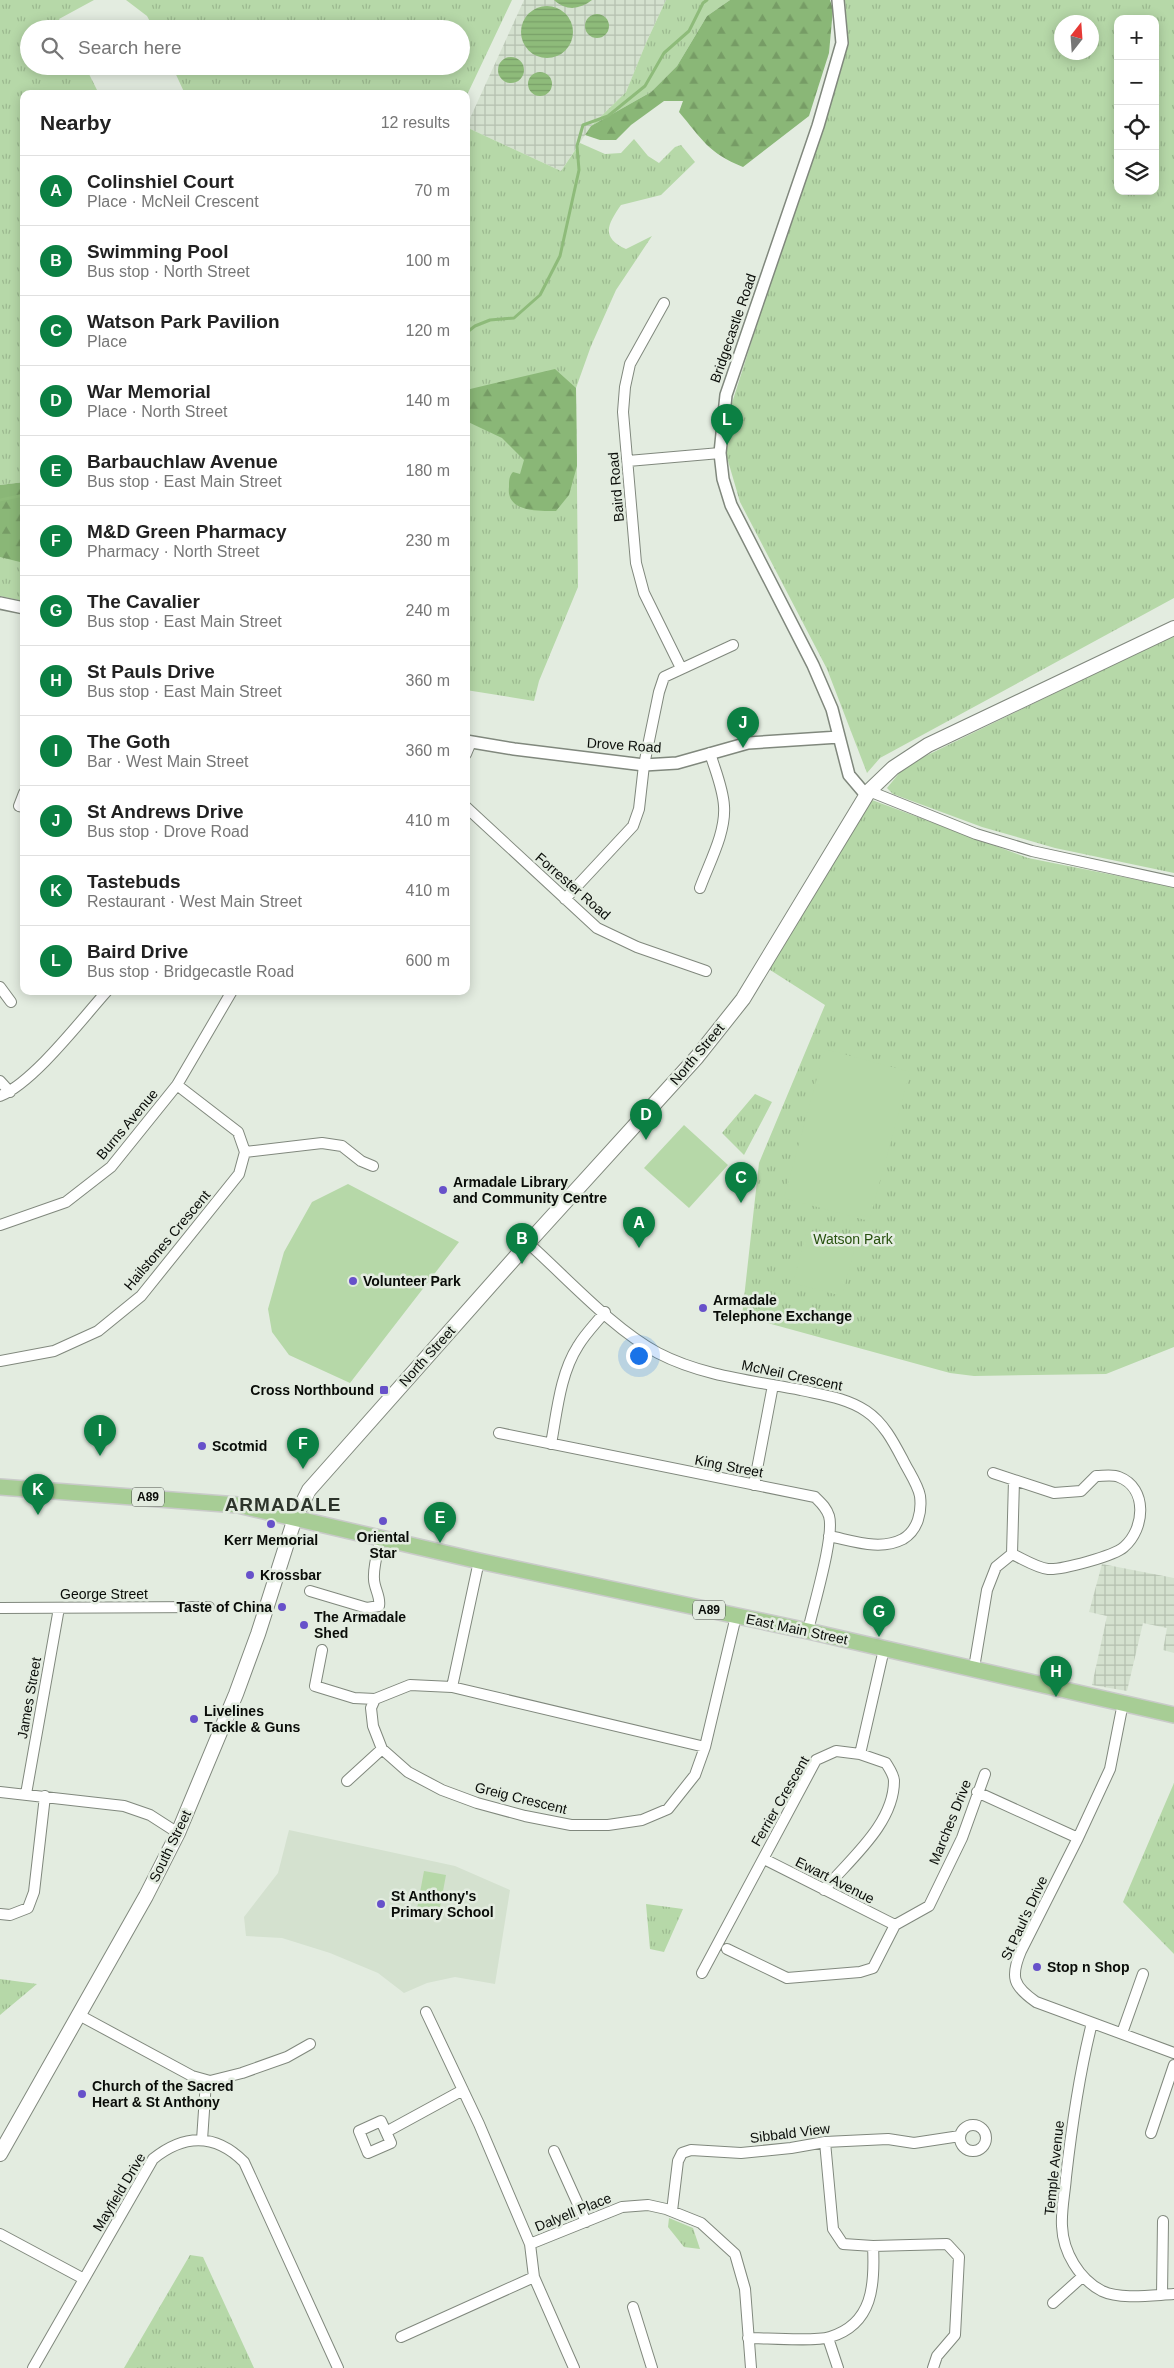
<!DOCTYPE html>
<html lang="en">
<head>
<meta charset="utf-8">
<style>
	:root { --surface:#fff; --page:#f6f6f6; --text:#222; --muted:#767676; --line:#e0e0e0; --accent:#0b8043 }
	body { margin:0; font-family:Arial,sans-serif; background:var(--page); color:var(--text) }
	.controls { position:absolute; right:15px; top:15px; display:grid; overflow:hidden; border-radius:10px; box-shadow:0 2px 12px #0003 }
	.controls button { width:45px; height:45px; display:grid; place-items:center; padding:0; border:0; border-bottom:1px solid var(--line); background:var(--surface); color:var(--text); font:25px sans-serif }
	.compass { position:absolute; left:1054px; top:15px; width:45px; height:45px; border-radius:50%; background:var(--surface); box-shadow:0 2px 12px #0003; rotate:17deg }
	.you { position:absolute; left:638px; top:1355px; width:18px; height:18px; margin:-12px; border:4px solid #fff; border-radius:50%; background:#1a73e8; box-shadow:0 0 0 8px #1a73e833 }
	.badge { display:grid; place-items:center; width:32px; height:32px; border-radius:50%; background:var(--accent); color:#fff; font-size:16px; font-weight:700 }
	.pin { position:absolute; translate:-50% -41px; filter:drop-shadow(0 1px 2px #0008) }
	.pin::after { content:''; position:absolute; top:26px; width:18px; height:15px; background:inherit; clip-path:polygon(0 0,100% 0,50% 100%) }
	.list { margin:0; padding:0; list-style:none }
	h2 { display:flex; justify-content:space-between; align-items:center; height:65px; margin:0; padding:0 20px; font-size:21px }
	h2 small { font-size:16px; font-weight:400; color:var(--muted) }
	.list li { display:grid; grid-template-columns:32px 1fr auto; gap:15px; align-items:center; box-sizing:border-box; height:70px; padding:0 20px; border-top:1px solid var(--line) }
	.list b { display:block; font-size:19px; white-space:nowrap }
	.list p { margin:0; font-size:16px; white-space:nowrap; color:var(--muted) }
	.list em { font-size:16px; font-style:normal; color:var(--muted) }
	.icon { flex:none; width:28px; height:28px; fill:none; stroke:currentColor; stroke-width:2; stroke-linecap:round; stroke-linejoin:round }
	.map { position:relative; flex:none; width:1174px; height:2368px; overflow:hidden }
	.search { position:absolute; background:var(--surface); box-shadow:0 2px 12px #0003; left:20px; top:20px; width:450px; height:55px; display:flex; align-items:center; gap:12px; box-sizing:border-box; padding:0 18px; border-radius:28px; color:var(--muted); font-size:19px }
	.panel { position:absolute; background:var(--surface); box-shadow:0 2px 12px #0003; left:20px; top:90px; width:450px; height:905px; border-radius:10px }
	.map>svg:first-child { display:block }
	.built { fill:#d4e1cf }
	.industrial { fill:url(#industrial-grid) }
	.grass { fill:url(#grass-tufts); fill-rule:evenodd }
	.forest { fill:url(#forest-firs) }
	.pitch { fill:#b6d8a8 }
	.water { fill:url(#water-rules) }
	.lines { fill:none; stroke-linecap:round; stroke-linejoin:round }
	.stream { stroke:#8ebb7a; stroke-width:3 }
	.minor-casing { stroke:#80887d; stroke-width:12 }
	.tertiary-casing { stroke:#80887d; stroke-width:14 }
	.secondary-casing { stroke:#80887d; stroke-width:16 }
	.primary-casing { stroke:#c9cac9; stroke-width:18 }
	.minor { stroke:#fff; stroke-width:10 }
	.tertiary { stroke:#fff; stroke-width:11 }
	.secondary { stroke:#fff; stroke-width:14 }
	.primary { stroke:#a7cd95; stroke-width:15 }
	.poi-dot { fill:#6751ca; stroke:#e3ece0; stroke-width:2 }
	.labels { text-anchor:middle; stroke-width:5; stroke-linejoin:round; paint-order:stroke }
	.shield { fill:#e3ece0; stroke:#4a4f49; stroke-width:1 }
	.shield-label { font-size:12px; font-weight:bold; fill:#090c08 }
	.street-label { font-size:14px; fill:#090c08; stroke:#e3ece0 }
	.poi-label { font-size:14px; font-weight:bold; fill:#090c08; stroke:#e3ece0; text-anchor:start }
	.park-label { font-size:14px; fill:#26500d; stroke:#e3ece0 }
	.district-label { font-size:19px; font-weight:bold; letter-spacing:1px; fill:#2d342b; stroke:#e3ece0 }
</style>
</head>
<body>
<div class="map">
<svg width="1174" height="2368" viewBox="0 0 1174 2368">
	<defs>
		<pattern id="industrial-grid" width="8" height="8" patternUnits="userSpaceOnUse" patternTransform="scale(1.25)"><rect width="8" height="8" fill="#d4e1cf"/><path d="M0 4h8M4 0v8" fill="none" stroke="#b5c0b0"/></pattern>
		<pattern id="grass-tufts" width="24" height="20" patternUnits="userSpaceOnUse" patternTransform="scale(1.25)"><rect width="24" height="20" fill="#b6d8a8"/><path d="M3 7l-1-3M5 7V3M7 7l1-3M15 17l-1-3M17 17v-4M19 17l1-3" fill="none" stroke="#9bb88f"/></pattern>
		<pattern id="forest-firs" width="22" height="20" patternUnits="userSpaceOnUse" patternTransform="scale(1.25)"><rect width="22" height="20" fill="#8ab777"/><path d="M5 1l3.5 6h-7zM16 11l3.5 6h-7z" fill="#769c65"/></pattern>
		<pattern id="water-rules" width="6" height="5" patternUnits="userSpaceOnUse" patternTransform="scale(1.25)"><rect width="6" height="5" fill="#8ebb7a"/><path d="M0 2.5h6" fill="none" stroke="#79a068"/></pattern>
	</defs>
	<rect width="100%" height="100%" fill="#e3ece0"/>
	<path class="built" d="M289,1830L455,1866L510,1890L495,1984L455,1977L427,1983L404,1993L378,1973L330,1953L282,1938L246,1936L244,1917L278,1873Z"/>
	<path class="industrial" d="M524,0H666L646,43L626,92L591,126L561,171L466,127Z
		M1102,1564L1174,1578V1653L1163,1650L1167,1628L1143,1623L1127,1691L1092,1685L1107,1616L1089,1612Z"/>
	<path class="grass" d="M0,0H94L59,19L64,29H29V66H85L99,94H24V482L0,485Z
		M126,0H512L466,97V94H185L172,66H461V29H154L147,16Z
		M666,0H730L707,16L677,66L651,92L591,126L626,92L646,43Z
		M845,0H1174V598L880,758L867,773L827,669L740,502L726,454L732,403L848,38ZM1118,19H1155V191H1118ZM1062,22H1092V52H1062Z
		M466,127L561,171L580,143L605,154L621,153L634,139L648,156L659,163L675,147L681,145L695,162L661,195L621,205C608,224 600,237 626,249L652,236L616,290L591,346L576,388L578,587L539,681L534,701L466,690Z
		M24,492V601L0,596V497Z
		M1174,635V873L1055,848L982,827L893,794L887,788L905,766Z
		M872,800L1028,858L1174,887V1347L1106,1374L974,1376L950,1373L742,1316L759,1163L825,1005L767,968Z
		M755,1094L772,1102L744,1155L722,1133Z
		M1174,1783V1954L1123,1902Z
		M646,1904L683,1909L664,1952L650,1949Z
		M0,1979L37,1984L0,2015Z
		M669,2218L693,2228L700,2249L684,2247L668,2227Z
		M190,2255L203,2257L254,2368H124Z"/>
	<path class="forest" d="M730,0H830L833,9L829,53L809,116L743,167C708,153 702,139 679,112L683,101H664L631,125L616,140H600L585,135L591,126L651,92L677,66L707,16Z
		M555,369L576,388L577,466L569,495L556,511C538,511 506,512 509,487C509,481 509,476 513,472L520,474L524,460L502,438L466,421V390Z
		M24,482V563L0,557V485Z"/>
	<path class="pitch" d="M825,1049L910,1072L869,1221L784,1198Z
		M684,1125L728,1165L689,1208L644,1168Z
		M348,1184L459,1242L350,1383L289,1355L272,1332L268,1309L284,1252L312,1202Z
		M806,1234L855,1247L842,1296L793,1283Z
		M424,1871L446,1875L438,1918L416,1914Z"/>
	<path class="water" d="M554,0H592C579,10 566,11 554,0Z
		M521 32a26 26 0 1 1 52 0a26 26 0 1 1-52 0Z
		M585 26a12 12 0 1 1 24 0a12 12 0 1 1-24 0Z
		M498 70a13 13 0 1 1 26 0a13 13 0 1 1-26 0Z
		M528 84a12 12 0 1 1 24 0a12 12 0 1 1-24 0Z"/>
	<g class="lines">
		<path class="stream" d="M466,333L475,326L490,320L514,318L540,295L560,256L579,170L577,146L583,125L608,116L645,86L664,53L689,31L703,3L707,0
			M0,500L24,495"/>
		<defs>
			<path id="minor" d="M664,303L630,364L625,387L623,412L636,563L644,593L681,668
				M628,461L720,453
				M466,754L471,742
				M869,791L976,834L1032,851L1174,882
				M24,793L19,806L24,807
				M466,807L597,928L637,947L706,971
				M700,888C709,863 726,833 724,806C723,788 715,770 710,753
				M565,899L633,826L639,809L644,765L659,692L664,677L733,645
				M0,987L11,1002
				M0,1081L10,1092
				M0,1096C34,1082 81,1020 107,991
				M245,1152L322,1143L342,1146L361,1161L373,1166
				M0,1225L66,1202L111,1167L177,1085L232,991
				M528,1243C567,1278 613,1329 658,1353C702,1376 754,1381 801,1390C823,1395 847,1398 866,1411C884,1423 894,1443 904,1462C909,1472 918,1485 920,1496C922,1512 918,1530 903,1539C880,1551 854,1541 829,1536
				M0,1361L54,1351L98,1331L141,1296L239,1174L245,1152L238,1132L177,1085
				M499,1433L815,1497C821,1503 826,1507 829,1516C835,1536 813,1607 808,1631
				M551,1444C557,1412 560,1374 578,1346C585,1334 596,1323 605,1312
				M993,1473L1054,1493L1081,1491L1096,1476C1103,1476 1113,1474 1119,1477C1148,1488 1145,1529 1124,1547C1114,1556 1062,1570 1048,1569C1037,1568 1023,1559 1012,1554
				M754,1485L773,1385
				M479,1561L452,1687L705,1747
				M310,1591L367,1608L379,1606C381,1597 374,1588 374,1579C373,1566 378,1551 381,1538
				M0,1608L209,1607
				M322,1650L315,1686L354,1698L375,1699
				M974,1668L987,1590L996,1567L1012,1554L1014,1480
				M452,1687L410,1685L375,1699L371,1708L373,1726L382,1749L408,1772L442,1790L477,1803L525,1816L571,1825H608L642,1820L668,1809L695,1775L705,1747L736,1616
				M1123,1703L1110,1769L1078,1838L1021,1951C1010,1977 1013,1986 1036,2002L1174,2053
				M860,1754L884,1649
				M347,1781L382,1749
				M0,1792L124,1806L150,1815L178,1833
				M977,1792L1078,1838
				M26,1794L59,1608
				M764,1859L895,1925
				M0,1914L10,1915L28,1908L34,1892L45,1796
				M727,1949L787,1978L860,1972L873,1968L895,1925L929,1906L962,1838L985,1774
				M702,1973L816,1760L836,1751L860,1754L886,1763C889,1768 894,1775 894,1781C894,1824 850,1859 824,1890
				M426,2012L479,2124L530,2244L534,2277L574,2368
				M79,2015L192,2076L210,2081L242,2073L287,2057L310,2044
				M1092,2023C1079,2074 1072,2124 1066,2177C1065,2192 1061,2210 1062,2226C1063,2252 1079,2279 1102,2291C1121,2300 1153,2295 1174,2294
				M1122,2033L1143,1974
				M381,2121L391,2143L368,2153L359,2131Z
				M960 2138a13 13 0 1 1 26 0a13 13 0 1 1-26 0Z
				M386,2132L463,2090
				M1151,2133L1174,2065
				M202,2140L206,2081
				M825,2142L833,2229L843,2244L873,2246L947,2244L959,2257L955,2335L937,2356L933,2368
				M554,2151L586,2222
				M672,2211L678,2161L682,2153L691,2150L741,2153L791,2148L825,2142L888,2139L914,2143L960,2136
				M0,2234L84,2279
				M530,2244L622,2207L648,2205L666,2209L701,2223L735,2254L745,2289L751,2368
				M1162,2295L1163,2221
				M1053,2303L1082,2277
				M633,2307L652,2368
				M401,2337L534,2277
				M748,2338C766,2338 815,2342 830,2337C873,2324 875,2285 873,2246
				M828,2338L838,2368
				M33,2368L153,2159C184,2134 215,2133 244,2162L338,2368"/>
			<path id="tertiary" d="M838,0L842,43L818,126L726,395L720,453L723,479L731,505L813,665L832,709L849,775L866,795
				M0,603L24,608
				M466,741L514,749L644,765L677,763L748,743L839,737"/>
			<path id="secondary" d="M0,2154L146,1896L178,1833L236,1694L258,1634L295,1518L309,1490L528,1243L697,1057L743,999L869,791L893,768L928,745L1174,628"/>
			<path id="primary" d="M0,1487L238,1505L479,1561L808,1631L1174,1715"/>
		</defs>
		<use href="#minor" class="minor-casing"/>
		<use href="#tertiary" class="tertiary-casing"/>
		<use href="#secondary" class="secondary-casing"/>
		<use href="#primary" class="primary-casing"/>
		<use href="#minor" class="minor"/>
		<use href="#tertiary" class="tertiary"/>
		<use href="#secondary" class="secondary"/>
		<use href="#primary" class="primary"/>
	</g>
	<g class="poi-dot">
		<circle cx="443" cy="1190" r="5"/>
		<circle cx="353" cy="1281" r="5"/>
		<circle cx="703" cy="1308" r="5"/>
		<rect x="379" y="1385" width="10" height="10" rx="2.5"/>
		<circle cx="202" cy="1446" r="5"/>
		<circle cx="383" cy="1521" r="5"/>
		<circle cx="271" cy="1524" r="5"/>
		<circle cx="250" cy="1575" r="5"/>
		<circle cx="282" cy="1607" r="5"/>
		<circle cx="304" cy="1625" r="5"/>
		<circle cx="194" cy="1719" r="5"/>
		<circle cx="381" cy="1904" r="5"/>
		<circle cx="1037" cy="1967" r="5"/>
		<circle cx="82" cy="2094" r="5"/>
	</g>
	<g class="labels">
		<g class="shield">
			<rect x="132" y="1487.5" width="32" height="19" rx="4"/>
			<rect x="693" y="1600.5" width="32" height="19" rx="4"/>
		</g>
		<g class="shield-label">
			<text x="148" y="1501">A89</text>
			<text x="709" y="1614">A89</text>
		</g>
		<g class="street-label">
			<text transform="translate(733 328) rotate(-71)" y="5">Bridgecastle Road</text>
			<text transform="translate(616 487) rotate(-95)" y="5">Baird Road</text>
			<text transform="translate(624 745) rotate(4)" y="5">Drove Road</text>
			<text transform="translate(573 886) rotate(41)" y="5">Forrester Road</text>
			<text transform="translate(697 1054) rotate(-50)" y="5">North Street</text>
			<text transform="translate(127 1124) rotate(-50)" y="5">Burns Avenue</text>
			<text transform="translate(167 1240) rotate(-50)" y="5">Hailstones Crescent</text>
			<text transform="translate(427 1356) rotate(-48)" y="5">North Street</text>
			<text transform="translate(792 1375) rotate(12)" y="5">McNeil Crescent</text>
			<text transform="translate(729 1466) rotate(11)" y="5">King Street</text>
			<text x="104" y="1599">George Street</text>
			<text transform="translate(797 1629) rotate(12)" y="5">East Main Street</text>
			<text transform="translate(29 1698) rotate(-80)" y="5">James Street</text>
			<text transform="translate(521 1798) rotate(14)" y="5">Greig Crescent</text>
			<text transform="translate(780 1801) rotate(-60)" y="5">Ferrier Crescent</text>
			<text transform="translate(950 1822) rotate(-68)" y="5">Marches Drive</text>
			<text transform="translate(170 1846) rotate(-64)" y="5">South Street</text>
			<text transform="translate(835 1880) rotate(27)" y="5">Ewart Avenue</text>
			<text transform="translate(1024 1918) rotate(-65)" y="5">St Paul's Drive</text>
			<text transform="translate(790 2133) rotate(-7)" y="5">Sibbald View</text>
			<text transform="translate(1054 2168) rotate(-84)" y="5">Temple Avenue</text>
			<text transform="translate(119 2192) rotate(-59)" y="5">Mayfield Drive</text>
			<text transform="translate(573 2212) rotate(-22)" y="5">Dalyell Place</text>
		</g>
		<g class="poi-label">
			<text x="453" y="1187">Armadale Library<tspan x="453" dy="16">and Community Centre</tspan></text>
			<text x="363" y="1286">Volunteer Park</text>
			<text x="713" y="1305">Armadale<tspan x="713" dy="16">Telephone Exchange</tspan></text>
			<text x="374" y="1395" text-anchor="end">Cross Northbound</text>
			<text x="212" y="1451">Scotmid</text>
			<text x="383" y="1542" text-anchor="middle">Oriental<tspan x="383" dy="16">Star</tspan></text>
			<text x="271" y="1545" text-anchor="middle">Kerr Memorial</text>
			<text x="260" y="1580">Krossbar</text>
			<text x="272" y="1612" text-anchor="end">Taste of China</text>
			<text x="314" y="1622">The Armadale<tspan x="314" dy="16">Shed</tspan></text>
			<text x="204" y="1716">Livelines<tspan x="204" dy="16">Tackle &amp; Guns</tspan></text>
			<text x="391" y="1901">St Anthony's<tspan x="391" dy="16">Primary School</tspan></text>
			<text x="1047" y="1972">Stop n Shop</text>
			<text x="92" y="2091">Church of the Sacred<tspan x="92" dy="16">Heart &amp; St Anthony</tspan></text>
		</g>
		<g class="park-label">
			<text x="853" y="1244">Watson Park</text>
		</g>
		<g class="district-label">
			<text x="283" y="1511">ARMADALE</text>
		</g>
	</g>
</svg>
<div class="controls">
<button>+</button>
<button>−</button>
<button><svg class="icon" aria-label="locate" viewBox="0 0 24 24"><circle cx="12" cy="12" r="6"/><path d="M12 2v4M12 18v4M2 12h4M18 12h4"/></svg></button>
<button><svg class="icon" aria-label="layers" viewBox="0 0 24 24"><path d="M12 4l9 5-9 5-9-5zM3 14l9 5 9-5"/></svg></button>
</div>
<svg class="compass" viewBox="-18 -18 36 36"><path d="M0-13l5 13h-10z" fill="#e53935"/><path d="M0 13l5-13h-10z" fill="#767676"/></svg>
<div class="you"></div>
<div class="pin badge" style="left:639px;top:1248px">A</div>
<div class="pin badge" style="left:522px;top:1264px">B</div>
<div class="pin badge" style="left:741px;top:1203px">C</div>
<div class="pin badge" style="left:646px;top:1140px">D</div>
<div class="pin badge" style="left:440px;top:1543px">E</div>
<div class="pin badge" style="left:303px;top:1469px">F</div>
<div class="pin badge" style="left:879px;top:1637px">G</div>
<div class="pin badge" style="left:1056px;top:1697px">H</div>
<div class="pin badge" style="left:100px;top:1456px">I</div>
<div class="pin badge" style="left:743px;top:748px">J</div>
<div class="pin badge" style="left:38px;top:1515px">K</div>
<div class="pin badge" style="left:727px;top:445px">L</div>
<div class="search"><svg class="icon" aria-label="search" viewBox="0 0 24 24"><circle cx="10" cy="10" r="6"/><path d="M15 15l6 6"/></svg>Search here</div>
<section class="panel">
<h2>Nearby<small>12 results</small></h2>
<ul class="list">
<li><span class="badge">A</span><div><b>Colinshiel Court</b><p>Place · McNeil Crescent</p></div><em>70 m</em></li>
<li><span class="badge">B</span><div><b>Swimming Pool</b><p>Bus stop · North Street</p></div><em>100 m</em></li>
<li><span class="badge">C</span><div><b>Watson Park Pavilion</b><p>Place</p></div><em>120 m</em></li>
<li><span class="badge">D</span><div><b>War Memorial</b><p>Place · North Street</p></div><em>140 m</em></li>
<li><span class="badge">E</span><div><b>Barbauchlaw Avenue</b><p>Bus stop · East Main Street</p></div><em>180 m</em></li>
<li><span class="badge">F</span><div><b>M&amp;D Green Pharmacy</b><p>Pharmacy · North Street</p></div><em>230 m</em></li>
<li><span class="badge">G</span><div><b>The Cavalier</b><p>Bus stop · East Main Street</p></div><em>240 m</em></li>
<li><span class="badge">H</span><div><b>St Pauls Drive</b><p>Bus stop · East Main Street</p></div><em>360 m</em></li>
<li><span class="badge">I</span><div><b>The Goth</b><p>Bar · West Main Street</p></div><em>360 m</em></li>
<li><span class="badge">J</span><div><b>St Andrews Drive</b><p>Bus stop · Drove Road</p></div><em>410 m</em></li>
<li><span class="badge">K</span><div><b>Tastebuds</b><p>Restaurant · West Main Street</p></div><em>410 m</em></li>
<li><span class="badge">L</span><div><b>Baird Drive</b><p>Bus stop · Bridgecastle Road</p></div><em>600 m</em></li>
</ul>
</section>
</div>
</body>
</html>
